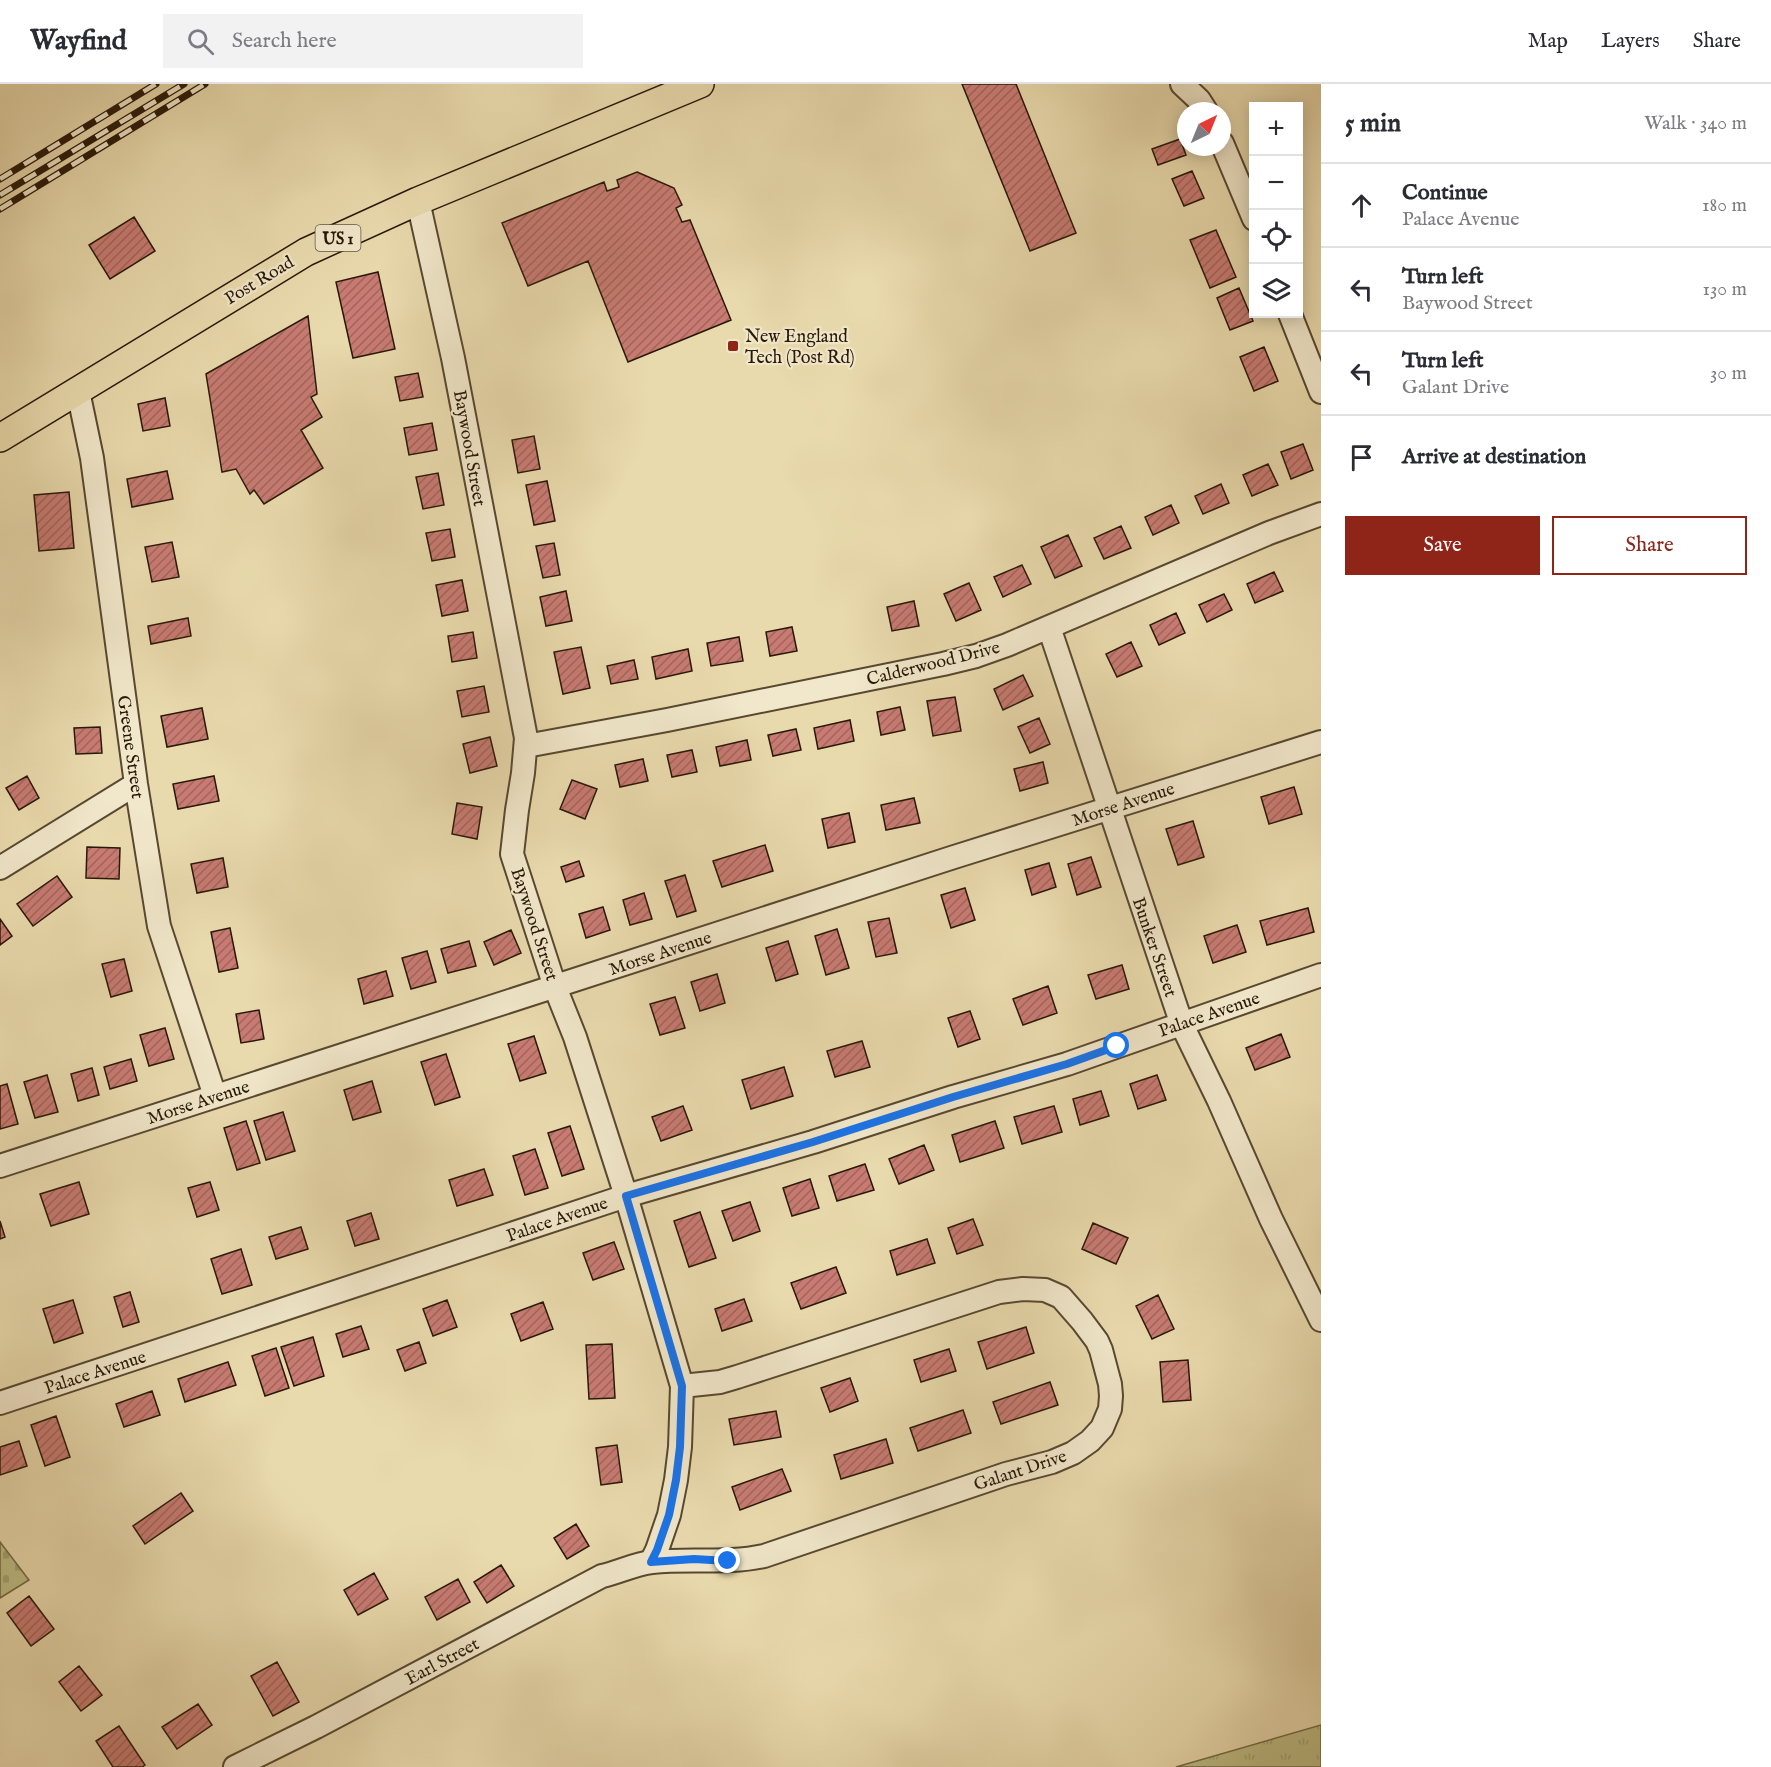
<!DOCTYPE html>
<html lang="en">
<head>
<meta charset="utf-8">
<style>
	:root { --surface:#fff; --page:#f2f2f3; --text:#2b2b33; --muted:#7c7c81; --line:#e1e1e2; --accent:#8f2418 }
	body { margin:0; font-family:"IM FELL English",serif; background:var(--page); color:var(--text) }
	.controls { position:absolute; right:18px; top:18px; display:grid; overflow:hidden; border-radius:0px; box-shadow:0 3px 15px #0003 }
	.controls button { width:54px; height:54px; display:grid; place-items:center; padding:0; border:0; border-bottom:2px solid var(--line); background:var(--surface); color:var(--text); font:30px sans-serif }
	.compass { position:absolute; left:1177px; top:18px; width:54px; height:54px; border-radius:50%; background:var(--surface); box-shadow:0 3px 15px #0003; rotate:43deg }
	.stop { position:absolute; width:18px; height:18px; margin:-14px; border:4px solid #1a73e8; border-radius:50%; background:#fff }
	.stop.end { background:#1a73e8; border-color:#fff; box-shadow:0 2px 6px #0008 }
	.list { margin:0; padding:0; list-style:none }
	h2 { display:flex; justify-content:space-between; align-items:center; height:78px; margin:0; padding:0 24px; font-size:26px }
	h2 small { font-size:20px; font-weight:400; color:var(--muted) }
	.list li { display:grid; grid-template-columns:39px 1fr auto; gap:18px; align-items:center; box-sizing:border-box; height:84px; padding:0 24px; border-top:2px solid var(--line) }
	.list b { display:block; font-size:22px; white-space:nowrap }
	.list p { margin:0; font-size:20px; white-space:nowrap; color:var(--muted) }
	.list em { font-size:20px; font-style:normal; color:var(--muted) }
	.actions { display:flex; gap:12px; padding:18px 24px }
	.actions a { flex:1; padding:14px 0; border:2px solid var(--accent); border-radius:0px; text-align:center; font-size:21px; color:var(--accent) }
	.actions .main { background:var(--accent); color:#fff }
	.icon { flex:none; width:33px; height:33px; fill:none; stroke:currentColor; stroke-width:2; stroke-linecap:round; stroke-linejoin:round }
	.map { position:relative; flex:none; width:1321px; height:1683px; overflow:hidden }
	header { display:flex; align-items:center; gap:36px; box-sizing:border-box; height:84px; padding:0 30px; background:var(--surface); border-bottom:2px solid var(--line) }
	header strong { font-size:28px }
	nav { display:flex; gap:33px; margin-inline-start:auto; font-size:21px }
	.search { width:420px; height:54px; background:var(--page); display:flex; align-items:center; gap:15px; box-sizing:border-box; padding:0 21px; border-radius:0px; color:var(--muted); font-size:22px }
	main { display:flex }
	aside { flex:1; background:var(--surface) }
	.map>svg:first-child { display:block }
	.grass { fill:url(#grass-tufts); stroke:#736a46; stroke-width:1.5 }
	.cemetery { fill:url(#cemetery-stones); stroke:#736a46; stroke-width:1.5 }
	.building { fill:url(#building-hatch); stroke:#281807; stroke-width:1.5 }
	.lines { fill:none; stroke-linecap:round; stroke-linejoin:round }
	.minor-casing { stroke:#584830; stroke-width:26 }
	.major-casing { stroke:#281807; stroke-width:30 }
	.minor { stroke:#f1e7ca; stroke-width:22 }
	.major { stroke:#e9daad; stroke-width:27 }
	.rail-casing { stroke:#281807; stroke-width:7 }
	.rail { stroke:#f1e7ca; stroke-width:4.5; stroke-dasharray:14; stroke-linecap:butt }
	.route { stroke:#1a73e8; stroke-width:8 }
	.poi-dot { fill:#8f2418; stroke:#f1e7ca; stroke-width:2 }
	.labels { text-anchor:middle; stroke-width:4.5; stroke-linejoin:round; paint-order:stroke }
	.shield { fill:#f1e7ca; stroke:#645642; stroke-width:1.5 }
	.shield-label { font-size:16px; font-weight:bold; fill:#281807 }
	.street-label { font-size:18px; fill:#281807; stroke:#f1e7ca }
	.poi-label { font-size:18px; fill:#281807; stroke:#f1e7ca; text-anchor:start }
</style>
</head>
<body>
<header>
<strong>Wayfind</strong>
<div class="search"><svg class="icon" aria-label="search" viewBox="0 0 24 24"><circle cx="10" cy="10" r="6"/><path d="M15 15l6 6"/></svg>Search here</div>
<nav><a>Map</a><a>Layers</a><a>Share</a></nav>
</header>
<main>
<div class="map">
<svg width="1321" height="1683" viewBox="0 0 1321 1683">
	<defs>
		<pattern id="grass-tufts" width="24" height="20" patternUnits="userSpaceOnUse" patternTransform="scale(1.5)"><rect width="24" height="20" fill="#bebd85"/><path d="M3 7l-1-3M5 7V3M7 7l1-3M15 17l-1-3M17 17v-4M19 17l1-3" fill="none" stroke="#a3a271"/></pattern>
		<pattern id="cemetery-stones" width="16" height="16" patternUnits="userSpaceOnUse" patternTransform="scale(1.5)"><rect width="16" height="16" fill="#bebd85"/><path d="M2 7V4a2 2 0 0 1 4 0v3zM10 15v-3a2 2 0 0 1 4 0v3z" fill="#a3a271"/></pattern>
		<pattern id="building-hatch" width="6" height="6" patternUnits="userSpaceOnUse" patternTransform="scale(1.5)"><rect width="6" height="6" fill="#c87b72"/><path d="M-1 1l2-2M0 6l6-6M5 7l2-2" fill="none" stroke="#a2645c"/></pattern>
	</defs>
	<rect width="100%" height="100%" fill="#e9daad"/>
	<filter id="stains"><feTurbulence type="fractalNoise" baseFrequency=".00333" numOctaves="4"/><feColorMatrix values="0 0 0 0 .2 0 0 0 0 .09 0 0 0 0 .02 0 0 0 .5 -.17"/></filter>
	<radialGradient id="worn" r=".72"><stop offset=".6" stop-color="#630" stop-opacity="0"/><stop offset="1" stop-color="#630" stop-opacity=".3"/></radialGradient>
	<path class="grass" d="M1321,1641V1683H1176Z"/>
	<path class="cemetery" d="M0,1458L29,1496L0,1514Z"/>
	<path class="building" d="M962,0H1016L1076,149L1030,167Z
		M1180,55L1186,71L1158,81L1152,65Z
		M1192,87L1204,114L1184,122L1172,95Z
		M637,88L674,104L682,121L676,124L682,138L690,136L731,236L628,278L588,177L528,202L502,139L604,98L607,107L619,103L617,96Z
		M134,133L155,167L110,195L89,161Z
		M1216,146L1236,193L1210,204L1190,156Z
		M378,188L395,265L353,274L336,198Z
		M1239,204L1253,237L1230,246L1217,214Z
		M308,232L317,310L311,313L322,333L301,346L323,384L264,420L254,406L250,410L236,385L222,388L206,290Z
		M1264,263L1278,297L1254,307L1240,273Z
		M418,289L423,313L400,317L395,293Z
		M165,314L170,342L143,347L138,320Z
		M432,339L437,366L409,371L404,344Z
		M534,352L540,385L518,389L512,356Z
		M1303,360L1313,386L1291,395L1281,368Z
		M1268,380L1278,401L1252,412L1243,391Z
		M167,387L173,415L132,423L127,395Z
		M438,389L444,421L423,425L416,393Z
		M547,397L555,437L534,441L526,401Z
		M1221,400L1229,419L1203,430L1195,412Z
		M69,408L74,464L39,467L34,411Z
		M1171,421L1179,439L1153,451L1145,433Z
		M1121,442L1131,464L1104,475L1094,454Z
		M450,445L455,473L432,477L426,449Z
		M1068,451L1082,482L1055,494L1041,463Z
		M172,458L179,493L152,498L145,463Z
		M554,459L560,491L543,494L536,462Z
		M1022,481L1031,500L1003,513L994,493Z
		M1274,488L1283,507L1255,519L1247,500Z
		M462,496L468,527L442,532L436,501Z
		M969,499L981,526L956,537L944,510Z
		M566,507L572,537L546,542L540,513Z
		M1224,510L1232,526L1207,538L1199,521Z
		M914,517L919,542L892,547L887,523Z
		M1176,529L1185,549L1159,561L1150,541Z
		M188,534L191,552L151,560L148,542Z
		M792,543L797,567L770,572L766,548Z
		M473,548L477,574L452,578L448,552Z
		M739,553L743,577L711,582L707,559Z
		M1131,558L1142,582L1117,593L1106,570Z
		M581,563L590,604L563,610L554,568Z
		M688,565L692,587L656,595L652,573Z
		M634,576L638,595L611,600L607,582Z
		M1023,591L1033,612L1003,626L994,605Z
		M484,602L489,628L462,633L457,607Z
		M955,613L961,647L933,652L927,617Z
		M900,623L905,646L881,651L877,628Z
		M202,624L208,655L167,663L161,632Z
		M1039,634L1050,660L1030,669L1018,643Z
		M850,636L854,657L818,665L814,644Z
		M100,643L102,669L76,670L74,644Z
		M796,645L801,666L773,672L768,651Z
		M490,653L497,682L470,689L463,660Z
		M747,656L751,676L720,682L716,663Z
		M692,666L697,688L672,693L667,671Z
		M643,675L648,697L620,703L615,681Z
		M1043,678L1048,699L1020,707L1014,685Z
		M27,692L39,714L19,726L6,704Z
		M214,692L219,717L178,725L173,700Z
		M572,696L597,705L585,735L560,725Z
		M1294,703L1302,730L1269,740L1261,713Z
		M914,714L920,739L886,746L881,721Z
		M457,719L482,723L477,755L452,750Z
		M849,729L855,758L828,764L822,735Z
		M1193,737L1204,773L1178,781L1166,745Z
		M765,761L773,787L722,803L713,777Z
		M87,763L120,764L119,795L86,794Z
		M1091,773L1101,803L1077,811L1068,780Z
		M223,774L228,803L197,809L191,780Z
		M579,777L584,792L566,798L561,783Z
		M1049,779L1056,803L1032,811L1025,786Z
		M685,791L696,827L677,833L665,797Z
		M57,792L72,813L33,842L17,820Z
		M965,804L975,836L951,844L941,811Z
		M644,809L652,835L630,841L623,816Z
		M603,823L610,846L586,854L579,830Z
		M1308,824L1314,848L1267,861L1260,837Z
		M889,834L897,869L876,873L868,838Z
		M0,835L12,852L0,861Z
		M1237,841L1246,868L1213,879L1204,852Z
		M230,844L238,884L219,888L211,848Z
		M837,845L849,884L826,891L815,852Z
		M511,846L521,869L494,881L484,858Z
		M469,857L476,882L448,889L441,865Z
		M788,857L798,890L776,897L766,864Z
		M427,867L436,898L411,905L402,874Z
		M124,875L132,907L111,913L102,880Z
		M1122,881L1129,905L1096,915L1088,891Z
		M386,887L393,912L364,920L358,895Z
		M717,890L725,919L700,927L691,898Z
		M1048,902L1057,929L1023,941L1013,915Z
		M675,913L685,944L660,951L650,920Z
		M259,926L264,955L241,959L236,930Z
		M970,927L980,955L958,963L948,934Z
		M165,944L174,975L149,982L140,951Z
		M1281,950L1290,973L1255,986L1246,964Z
		M534,952L546,989L520,997L508,960Z
		M862,957L870,983L835,993L827,967Z
		M446,970L460,1013L435,1021L421,978Z
		M131,975L137,997L110,1005L104,983Z
		M784,983L793,1012L751,1025L742,996Z
		M92,984L99,1011L78,1017L71,990Z
		M47,991L58,1028L35,1034L24,998Z
		M1157,991L1166,1016L1138,1025L1130,1000Z
		M372,997L381,1028L353,1036L344,1006Z
		M7,1000L18,1040L0,1045V1002Z
		M1101,1007L1109,1032L1080,1041L1073,1015Z
		M683,1022L692,1046L661,1057L652,1033Z
		M1054,1022L1062,1048L1022,1060L1014,1033Z
		M283,1028L295,1067L266,1076L254,1037Z
		M246,1037L260,1079L237,1086L224,1044Z
		M995,1037L1004,1064L960,1078L952,1051Z
		M570,1042L584,1085L562,1092L548,1049Z
		M924,1061L934,1086L899,1100L889,1075Z
		M535,1065L548,1104L525,1111L513,1072Z
		M865,1080L874,1106L837,1117L829,1092Z
		M484,1085L493,1111L457,1122L449,1096Z
		M810,1095L819,1124L792,1132L783,1104Z
		M79,1098L89,1130L51,1142L40,1110Z
		M210,1098L219,1126L197,1133L188,1104Z
		M750,1118L760,1147L733,1157L722,1127Z
		M700,1128L716,1174L689,1183L674,1137Z
		M371,1129L379,1155L355,1162L347,1137Z
		M973,1135L983,1161L957,1170L948,1144Z
		M0,1137L5,1153L0,1155Z
		M1093,1139L1128,1154L1116,1180L1082,1165Z
		M301,1143L308,1165L276,1175L269,1153Z
		M927,1155L935,1179L897,1191L890,1167Z
		M614,1158L624,1185L593,1196L583,1169Z
		M241,1165L252,1201L222,1210L211,1175Z
		M836,1183L846,1209L801,1225L791,1199Z
		M130,1208L139,1238L123,1243L114,1213Z
		M1158,1211L1174,1245L1152,1255L1136,1222Z
		M744,1215L752,1237L722,1247L715,1225Z
		M73,1216L83,1249L54,1259L43,1225Z
		M447,1216L457,1243L433,1252L423,1225Z
		M543,1218L553,1245L521,1257L511,1230Z
		M361,1242L369,1265L343,1273L336,1250Z
		M1026,1243L1034,1269L987,1285L978,1258Z
		M313,1253L324,1292L294,1302L281,1263Z
		M419,1258L426,1279L405,1287L397,1266Z
		M612,1260L615,1314L589,1315L586,1261Z
		M276,1264L289,1304L265,1312L252,1272Z
		M949,1265L956,1287L921,1298L914,1276Z
		M1188,1276L1191,1316L1163,1318L1160,1278Z
		M228,1278L236,1301L185,1318L178,1295Z
		M850,1294L858,1317L830,1328L821,1304Z
		M1050,1298L1058,1321L1001,1340L993,1318Z
		M152,1307L160,1331L124,1343L116,1320Z
		M963,1326L971,1349L918,1367L910,1344Z
		M776,1327L781,1353L734,1361L729,1335Z
		M56,1332L70,1373L45,1382L31,1341Z
		M886,1355L893,1379L841,1395L834,1371Z
		M19,1357L27,1382L0,1391V1363Z
		M617,1361L622,1398L601,1401L596,1364Z
		M782,1385L791,1407L740,1426L732,1403Z
		M181,1409L193,1427L145,1460L133,1442Z
		M576,1440L589,1462L567,1475L554,1454Z
		M501,1481L514,1502L487,1519L474,1498Z
		M374,1489L388,1515L358,1531L344,1506Z
		M458,1495L470,1518L437,1536L425,1513Z
		M29,1512L54,1545L31,1562L7,1529Z
		M277,1578L299,1618L273,1632L251,1592Z
		M79,1582L102,1611L81,1627L59,1598Z
		M198,1620L212,1641L177,1665L162,1643Z
		M119,1642L145,1681L142,1683H113L96,1657Z"/>
	<g class="lines">
		<defs>
			<path id="minor" d="M1182,0L1199,16L1206,27
				M1222,59L1254,135
				M418,117L453,274L526,654L523,689L517,726L512,770L555,903L575,953L626,1112L682,1302L680,1363L676,1396L669,1431L657,1466L651,1478
				M1290,230L1321,308
				M78,307L92,374L136,700L159,842L215,1012
				M1049,543L1182,941L1219,1017L1271,1135L1321,1236
				M526,662L667,636L943,580L976,572L1007,561L1269,449L1321,430
				M0,784L136,700
				M0,1082L951,774L1321,658
				M0,1319L626,1112L813,1058L953,1013L1067,980L1321,891
				M235,1683L316,1643L602,1492C619,1488 635,1480 652,1478C690,1474 727,1480 764,1472L1006,1390L1052,1378L1073,1369L1090,1357L1102,1344L1110,1325L1111,1312L1110,1300L1101,1266L1097,1257L1082,1237L1061,1213L1045,1206L1023,1205L999,1208L737,1293L720,1298L682,1302"/>
			<path id="major" d="M0,354L306,168L418,117L700,0"/>
		</defs>
		<use href="#minor" class="minor-casing"/>
		<use href="#major" class="major-casing"/>
		<use href="#minor" class="minor"/>
		<use href="#major" class="major"/>
		<defs>
			<path id="rail" d="M0,95L156,0
				M0,111L184,0
				M0,125L205,0"/>
		</defs>
		<use href="#rail" class="rail-casing"/>
		<use href="#rail" class="rail"/>
	</g>
	<g class="lines">
		<path class="route" d="M728,1477L694,1475L651,1478L657,1466L669,1431L676,1396L680,1363L682,1302L626,1112L813,1058L953,1013L1067,980L1117,962"/>
	</g>
	<rect class="poi-dot" x="727" y="256" width="12" height="12" rx="3"/>
	<g class="labels">
		<rect class="shield" x="315.5" y="141" width="45" height="26" rx="4.5"/>
		<g class="shield-label">
			<text x="338" y="160">US 1</text>
		</g>
		<g class="street-label">
			<text transform="translate(259 196) rotate(-31)" y="6">Post Road</text>
			<text transform="translate(470 364) rotate(80)" y="6">Baywood Street</text>
			<text transform="translate(933 579) rotate(-14)" y="6">Calderwood Drive</text>
			<text transform="translate(131 663) rotate(82)" y="6">Greene Street</text>
			<text transform="translate(1123 720) rotate(-18)" y="6">Morse Avenue</text>
			<text transform="translate(535 840) rotate(72)" y="6">Baywood Street</text>
			<text transform="translate(1155 863) rotate(71)" y="6">Bunker Street</text>
			<text transform="translate(660 869) rotate(-18)" y="6">Morse Avenue</text>
			<text transform="translate(1209 930) rotate(-19)" y="6">Palace Avenue</text>
			<text transform="translate(198 1018) rotate(-18)" y="6">Morse Avenue</text>
			<text transform="translate(557 1135) rotate(-19)" y="6">Palace Avenue</text>
			<text transform="translate(95 1288) rotate(-18)" y="6">Palace Avenue</text>
			<text transform="translate(1020 1386) rotate(-18)" y="6">Galant Drive</text>
			<text transform="translate(442 1577) rotate(-28)" y="6">Earl Street</text>
		</g>
		<g class="poi-label">
			<text x="745" y="258">New England<tspan x="745" dy="21">Tech (Post Rd)</tspan></text>
		</g>
	</g>
	<rect width="100%" height="100%" filter="url(#stains)"/>
	<rect width="100%" height="100%" fill="url(#worn)"/>
</svg>
<div class="controls">
<button>+</button>
<button>−</button>
<button><svg class="icon" aria-label="locate" viewBox="0 0 24 24"><circle cx="12" cy="12" r="6"/><path d="M12 2v4M12 18v4M2 12h4M18 12h4"/></svg></button>
<button><svg class="icon" aria-label="layers" viewBox="0 0 24 24"><path d="M12 4l9 5-9 5-9-5zM3 14l9 5 9-5"/></svg></button>
</div>
<svg class="compass" viewBox="-18 -18 36 36"><path d="M0-13l5 13h-10z" fill="#e53935"/><path d="M0 13l5-13h-10z" fill="#7c7c81"/></svg>
<div class="stop" style="left:1117px;top:962px"></div>
<div class="stop end" style="left:728px;top:1477px"></div>
</div>
<aside>
<h2>5 min<small>Walk · 340 m</small></h2>
<ul class="list">
<li><svg class="icon" aria-label="ahead" viewBox="0 0 24 24"><path d="M12 20V5M6 11l6-6 6 6"/></svg><div><b>Continue</b><p>Palace Avenue</p></div><em>180 m</em></li>
<li><svg class="icon" aria-label="left" viewBox="0 0 24 24"><path d="M17 20v-9H6M10 6l-5 5 5 5"/></svg><div><b>Turn left</b><p>Baywood Street</p></div><em>130 m</em></li>
<li><svg class="icon" aria-label="left" viewBox="0 0 24 24"><path d="M17 20v-9H6M10 6l-5 5 5 5"/></svg><div><b>Turn left</b><p>Galant Drive</p></div><em>30 m</em></li>
<li><svg class="icon" aria-label="arrive" viewBox="0 0 24 24"><path d="M6 21V4h12l-3 4 3 4H6"/></svg><div><b>Arrive at destination</b></div></li>
</ul>
<div class="actions"><a class="main">Save</a><a>Share</a></div>
</aside>
</main>
</body>
</html>
